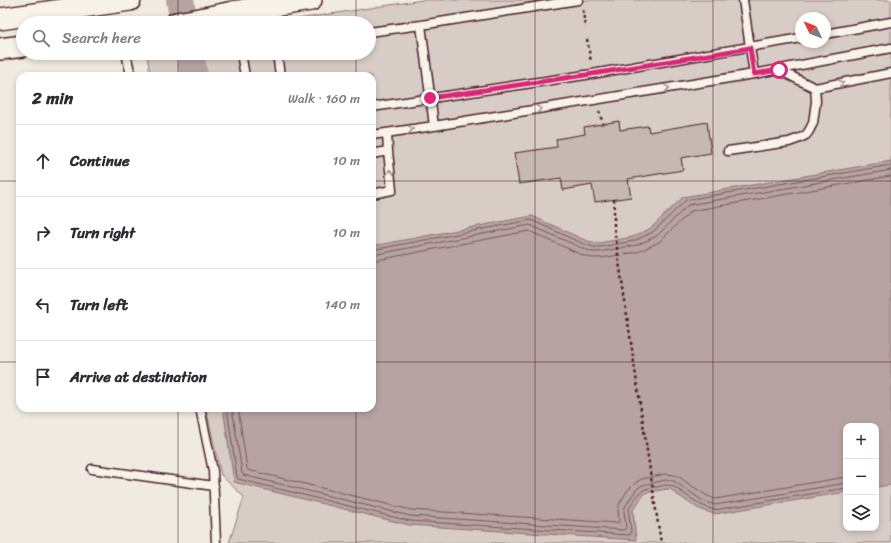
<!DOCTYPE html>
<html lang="en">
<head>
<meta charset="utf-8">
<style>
	:root { --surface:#fff; --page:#f2f2f3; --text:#2b2b33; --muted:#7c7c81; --line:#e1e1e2 }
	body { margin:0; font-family:Sriracha,sans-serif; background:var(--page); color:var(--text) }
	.controls { position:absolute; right:12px; bottom:12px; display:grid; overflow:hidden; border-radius:8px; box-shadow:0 2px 6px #0003 }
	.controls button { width:36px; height:36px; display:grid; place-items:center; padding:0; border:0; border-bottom:1px solid var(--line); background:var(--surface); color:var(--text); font:20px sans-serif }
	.compass { position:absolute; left:795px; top:12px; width:36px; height:36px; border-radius:50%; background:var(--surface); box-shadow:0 2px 6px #0003; rotate:313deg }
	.stop { position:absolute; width:12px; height:12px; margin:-9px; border:3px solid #db2777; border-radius:50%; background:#fff }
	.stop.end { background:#db2777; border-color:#fff; box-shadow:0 1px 4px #0008 }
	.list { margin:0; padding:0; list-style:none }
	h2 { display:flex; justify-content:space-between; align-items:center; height:52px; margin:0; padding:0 16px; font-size:17px }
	h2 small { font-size:13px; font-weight:400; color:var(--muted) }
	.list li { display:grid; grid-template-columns:26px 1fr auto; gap:12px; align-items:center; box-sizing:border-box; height:72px; padding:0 16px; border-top:1px solid var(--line) }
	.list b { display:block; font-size:15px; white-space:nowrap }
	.list em { font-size:13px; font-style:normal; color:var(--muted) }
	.icon { flex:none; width:22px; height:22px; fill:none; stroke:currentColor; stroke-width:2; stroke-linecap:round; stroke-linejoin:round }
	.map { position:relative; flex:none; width:891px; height:543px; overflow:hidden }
	.search { position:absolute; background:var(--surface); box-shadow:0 2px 6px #0003; left:16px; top:16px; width:360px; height:44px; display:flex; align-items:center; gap:10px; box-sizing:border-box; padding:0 14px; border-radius:22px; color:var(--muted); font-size:15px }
	.panel { position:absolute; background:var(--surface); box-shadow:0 2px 6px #0003; left:16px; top:72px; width:360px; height:340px; border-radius:12px }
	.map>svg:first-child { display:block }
	.green { fill:#d8cdc6; stroke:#917678; fill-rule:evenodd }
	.water { fill:#b7a4a2; stroke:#8b6f72 }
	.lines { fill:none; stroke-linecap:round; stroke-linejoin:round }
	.shore { stroke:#76545b; stroke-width:1 }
	.river { stroke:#b7a4a2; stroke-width:28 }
	.building { fill:#c6b8b3; stroke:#4a1f2b }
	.lane-casing { stroke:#4a1f2b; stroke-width:11 }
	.secondary-casing { stroke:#4a1f2b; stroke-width:24 }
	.path { stroke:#4a1f2b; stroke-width:2.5; stroke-dasharray:3 3; stroke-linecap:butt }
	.lane { stroke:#f7f3e8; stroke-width:8 }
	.secondary { stroke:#f7f3e8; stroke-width:21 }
	.oneway { stroke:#a0898a }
	.route { stroke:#db2777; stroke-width:5 }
	.grid { fill:none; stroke:#4a1f2b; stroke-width:1; stroke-opacity:0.55 }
</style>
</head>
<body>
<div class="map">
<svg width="891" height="543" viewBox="0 0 891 543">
	<rect width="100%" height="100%" fill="#f0ebe0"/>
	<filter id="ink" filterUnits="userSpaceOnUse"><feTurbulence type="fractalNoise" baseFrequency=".025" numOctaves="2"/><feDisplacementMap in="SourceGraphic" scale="8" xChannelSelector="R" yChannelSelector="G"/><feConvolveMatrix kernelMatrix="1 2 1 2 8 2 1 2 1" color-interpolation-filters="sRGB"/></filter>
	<g filter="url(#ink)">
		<path class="green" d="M423,0H891V543H229L244,497L221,475L206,408H372V76H150L147,53H369V23H271ZM801,18H825V42H801ZM846,426H876V528H846Z"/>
		<path class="water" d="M891,161V485L876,487V426H846V492L714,514L699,509L676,494L672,490L667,489L645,493L640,500L633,510L636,540L409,525L234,482L223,408H372V246L532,216L587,241L599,243L633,237L651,228L683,197Z"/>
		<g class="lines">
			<path class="shore" d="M372,250L531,220L586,245L594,247H600L634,241L653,232L686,200L891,165
				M372,255L530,225L584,249L593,252H599L637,245L657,236L688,205L891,170
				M372,261L529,231L582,255L592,258H601L638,252L659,242L691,211L891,176
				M227,408L237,477L238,479L410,521L630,535L631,533C631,527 628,516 629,510C630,504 640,492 645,489L667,485L673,486L701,505L714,510L846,488
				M232,408L242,473L243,475L410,516L624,530L626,528L624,511L625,507L633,494L639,487L643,485L666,480L674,481L703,501L715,505L846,483
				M238,408L247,468L248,470L411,510L617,523L619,522L618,510L620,503L627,491L634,484L638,481L642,479L665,474L675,475L681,478L686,482L706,495L715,499L846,477"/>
			<path class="river" d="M180,0L184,23
				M190,53L194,76"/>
		</g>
		<path class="building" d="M619,121L620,130L648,126L649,132L707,122L711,153L681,158L683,170L628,179L631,197L595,202L592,185L563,190L561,178L519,184L514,153L557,147L556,139L585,134L584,127Z"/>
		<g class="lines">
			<defs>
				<path id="lane" d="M743,0L754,74
					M421,25L434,126
					M369,32L421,25L578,0
					M825,34L891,22
					M126,53L131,76
					M241,53L245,76
					M277,53L280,76
					M779,70L815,88L891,73
					M372,107L592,74L801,38
					M372,135L434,126L754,74L891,48
					M728,151L789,142L800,138L806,135L809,131L813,123L816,101L815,88
					M372,154L388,151
					M372,194L392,190L388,151L387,133
					M200,408L213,471L216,543
					M92,469L214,486"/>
				<path id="secondary" d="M0,19L130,0
					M176,23L200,19L233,12L311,0
					M0,49L23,46"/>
			</defs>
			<use href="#lane" class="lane-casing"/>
			<use href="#secondary" class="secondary-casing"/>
			<path class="path" d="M583,10L585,28
				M587,39L591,62
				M599,111L603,124
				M614,199V228L655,504L661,543"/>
			<use href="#lane" class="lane"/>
			<use href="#secondary" class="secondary"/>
		</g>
		<defs><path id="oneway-chevron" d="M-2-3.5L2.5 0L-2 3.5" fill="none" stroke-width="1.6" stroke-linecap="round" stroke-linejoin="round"/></defs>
		<g class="oneway">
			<use href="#oneway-chevron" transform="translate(841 83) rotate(-11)"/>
			<use href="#oneway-chevron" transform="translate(667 88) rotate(-9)"/>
			<use href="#oneway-chevron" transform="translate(539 109) rotate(-9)"/>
			<use href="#oneway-chevron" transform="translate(411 129) rotate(-9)"/>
			<use href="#oneway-chevron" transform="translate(390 172) rotate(-96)"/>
		</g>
	</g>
	<g class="lines" filter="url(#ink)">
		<path class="route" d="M430,98L592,74L750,48L754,74L779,70"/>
	</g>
	<path class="grid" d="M178,0V23M356,0V23M535,0V543M713,0V543M178,53V76M356,53V76M0,181H20M372,181H891M0,362H20M372,362H891M178,408V543M356,408V543"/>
</svg>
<div class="controls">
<button>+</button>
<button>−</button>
<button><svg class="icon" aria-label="layers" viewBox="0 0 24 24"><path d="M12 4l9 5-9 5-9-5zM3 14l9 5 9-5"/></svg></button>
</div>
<svg class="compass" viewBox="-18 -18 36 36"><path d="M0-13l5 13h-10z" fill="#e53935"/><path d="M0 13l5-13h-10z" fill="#7c7c81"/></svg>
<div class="stop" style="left:779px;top:70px"></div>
<div class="stop end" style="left:430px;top:98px"></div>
<div class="search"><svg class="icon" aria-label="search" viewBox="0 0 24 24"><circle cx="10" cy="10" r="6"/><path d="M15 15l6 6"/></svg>Search here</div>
<section class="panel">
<h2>2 min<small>Walk · 160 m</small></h2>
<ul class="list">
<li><svg class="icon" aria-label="ahead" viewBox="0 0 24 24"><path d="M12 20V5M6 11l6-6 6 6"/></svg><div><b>Continue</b></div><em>10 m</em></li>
<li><svg class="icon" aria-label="right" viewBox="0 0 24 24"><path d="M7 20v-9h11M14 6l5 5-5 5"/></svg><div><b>Turn right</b></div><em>10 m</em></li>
<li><svg class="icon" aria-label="left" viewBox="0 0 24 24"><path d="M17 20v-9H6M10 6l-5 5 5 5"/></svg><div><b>Turn left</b></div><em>140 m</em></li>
<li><svg class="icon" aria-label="arrive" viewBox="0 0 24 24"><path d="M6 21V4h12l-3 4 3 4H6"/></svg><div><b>Arrive at destination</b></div></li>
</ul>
</section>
</div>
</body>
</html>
